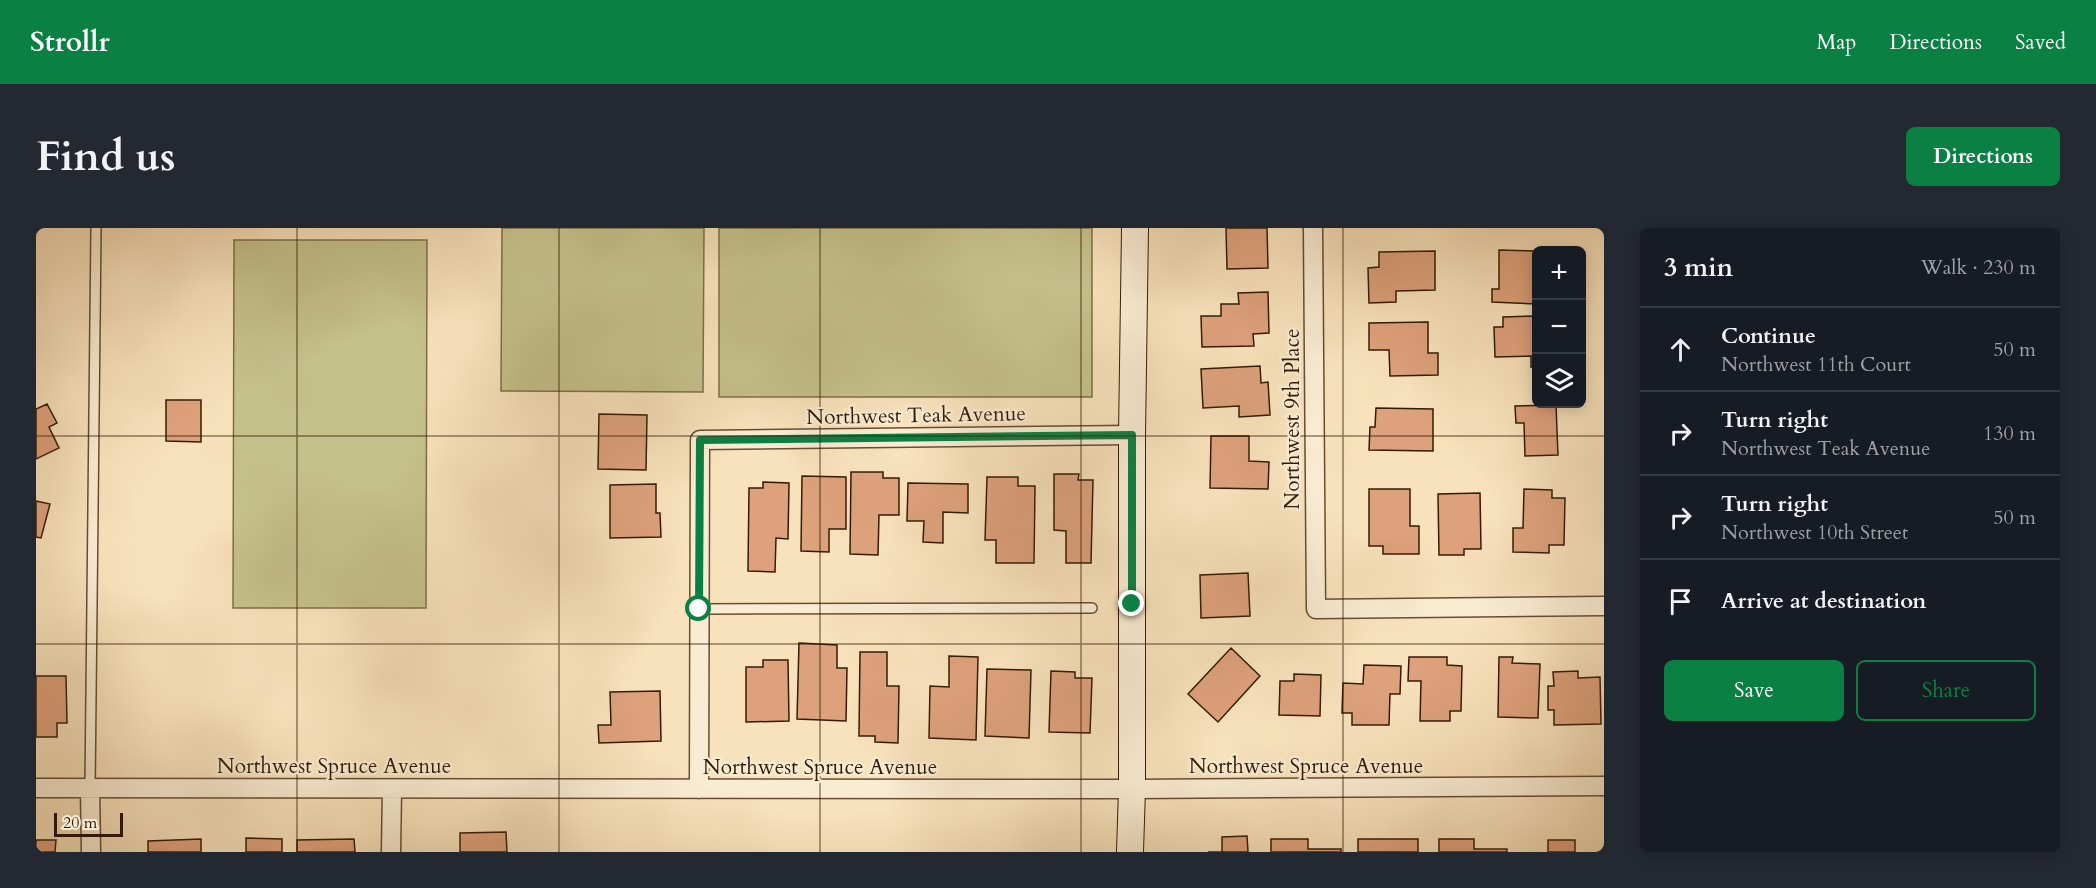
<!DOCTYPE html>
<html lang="en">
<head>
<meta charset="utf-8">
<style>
	:root { --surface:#171b24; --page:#242831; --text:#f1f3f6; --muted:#9ea1a6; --line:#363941; --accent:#0b8043 }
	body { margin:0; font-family:Cardo,serif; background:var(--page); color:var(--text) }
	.controls { position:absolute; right:18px; top:18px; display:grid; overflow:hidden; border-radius:9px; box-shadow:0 3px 15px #0003 }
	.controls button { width:54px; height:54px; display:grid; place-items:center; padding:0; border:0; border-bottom:2px solid var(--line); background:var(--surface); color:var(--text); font:30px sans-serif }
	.scale { position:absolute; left:18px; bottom:15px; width:69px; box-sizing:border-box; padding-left:6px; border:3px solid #351b06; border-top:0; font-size:16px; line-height:21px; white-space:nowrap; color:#351b06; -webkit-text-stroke:4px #faecd3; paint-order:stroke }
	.stop { position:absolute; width:18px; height:18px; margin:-14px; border:4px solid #0b8043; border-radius:50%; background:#fff }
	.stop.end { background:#0b8043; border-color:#fff; box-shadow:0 2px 6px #0008 }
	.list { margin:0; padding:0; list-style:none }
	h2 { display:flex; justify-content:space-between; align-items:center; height:78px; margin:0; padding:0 24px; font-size:26px }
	h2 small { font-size:20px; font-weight:400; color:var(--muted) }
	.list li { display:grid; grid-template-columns:39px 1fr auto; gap:18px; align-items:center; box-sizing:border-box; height:84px; padding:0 24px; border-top:2px solid var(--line) }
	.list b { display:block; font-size:22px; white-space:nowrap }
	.list p { margin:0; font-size:20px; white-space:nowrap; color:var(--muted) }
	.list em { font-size:20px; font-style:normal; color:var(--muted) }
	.actions { display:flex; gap:12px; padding:18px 24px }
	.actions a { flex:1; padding:14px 0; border:2px solid var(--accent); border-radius:9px; text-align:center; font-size:21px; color:var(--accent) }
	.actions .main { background:var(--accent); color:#fff }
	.icon { flex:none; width:33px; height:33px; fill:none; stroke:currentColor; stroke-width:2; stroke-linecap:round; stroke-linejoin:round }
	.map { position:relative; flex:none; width:1568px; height:624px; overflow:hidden; border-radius:9px }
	header { display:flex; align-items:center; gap:36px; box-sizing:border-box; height:84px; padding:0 30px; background:var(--accent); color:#fff }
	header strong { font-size:28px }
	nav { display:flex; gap:33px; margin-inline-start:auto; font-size:21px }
	.intro { display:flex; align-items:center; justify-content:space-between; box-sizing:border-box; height:144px; padding:0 36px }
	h1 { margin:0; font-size:42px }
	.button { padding:15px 27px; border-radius:9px; background:var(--accent); color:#fff; font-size:21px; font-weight:700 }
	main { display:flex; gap:36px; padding:0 36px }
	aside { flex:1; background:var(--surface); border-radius:9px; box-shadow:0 3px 15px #0003 }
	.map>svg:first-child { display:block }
	.green { fill:#c5c18b; stroke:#7d6e48; stroke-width:1.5 }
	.building { fill:#dda17b; stroke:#351b06; stroke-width:1.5 }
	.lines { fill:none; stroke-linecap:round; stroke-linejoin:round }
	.lane-casing { stroke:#664d33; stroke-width:12 }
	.street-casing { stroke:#664d33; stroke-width:21 }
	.secondary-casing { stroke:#351b06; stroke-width:28 }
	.lane { stroke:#faecd3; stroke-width:9 }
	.street { stroke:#faecd3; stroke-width:18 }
	.secondary { stroke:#faecd3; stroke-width:26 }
	.route { stroke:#0b8043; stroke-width:8 }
	.grid { fill:none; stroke:#351b06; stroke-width:1.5; stroke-opacity:0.55 }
	.labels { text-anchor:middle; stroke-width:4.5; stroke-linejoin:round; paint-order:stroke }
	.street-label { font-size:21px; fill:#351b06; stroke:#faecd3 }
</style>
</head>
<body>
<header>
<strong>Strollr</strong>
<nav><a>Map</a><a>Directions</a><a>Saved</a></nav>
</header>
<div class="intro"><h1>Find us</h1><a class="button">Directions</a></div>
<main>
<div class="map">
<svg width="1568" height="624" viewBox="0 0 1568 624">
	<rect width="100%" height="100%" fill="#f8e2bb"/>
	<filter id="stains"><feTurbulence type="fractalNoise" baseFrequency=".00333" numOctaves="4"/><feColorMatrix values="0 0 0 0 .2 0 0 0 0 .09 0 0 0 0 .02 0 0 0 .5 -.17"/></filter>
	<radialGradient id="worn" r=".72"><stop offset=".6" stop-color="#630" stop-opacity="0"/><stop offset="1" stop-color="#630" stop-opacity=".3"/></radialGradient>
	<path class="green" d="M466,0H668L667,164L465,163Z
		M683,0H1056V169H683Z
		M198,12H391L390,380H197Z"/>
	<path class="building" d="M1190,0H1231L1232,40L1191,41Z
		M1463,22L1500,23V76L1456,74V61H1463Z
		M1399,23V62L1360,63V74L1333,75L1332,40L1343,39V24Z
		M1232,64L1233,105L1217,106L1218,118L1166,119L1165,88H1185V76H1203L1202,65Z
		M1500,88V139H1495V128L1459,129L1458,99H1467V89Z
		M1392,94V125H1402V147L1354,148L1353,122H1333V95Z
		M1224,138L1225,155L1232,154L1234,187L1203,189V178L1167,180L1165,141Z
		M130,172H165V214L130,213Z
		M11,176L21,195L13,199L23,220L0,231V181Z
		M1520,177L1522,227L1489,228L1488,195H1480L1479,178Z
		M1340,180L1397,181V223L1333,222L1334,199H1339Z
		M563,186L611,187L610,242L562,241Z
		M1175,208H1213V233L1233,234L1232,261L1174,260Z
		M815,244H847V250H863V287H843L842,327L814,326Z
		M1018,246H1043L1042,252H1057L1055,335H1030V303L1018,302Z
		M766,248L810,249V301H793V324L765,323Z
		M951,249H982V258H999L998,335H960V312H949Z
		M727,254L753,255L752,311L740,310L739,344L712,343L713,260H727Z
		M872,255L932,256V285L907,284V315L887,314L888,293H871Z
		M620,256V285H624L625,309L574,310V257Z
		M1333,261H1374V298H1383V326H1347V318H1333Z
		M1488,261L1516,262V270H1529L1528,317H1513V325L1477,324V300H1487Z
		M1444,265L1445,321H1428V327H1403L1402,266Z
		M0,273L14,276L5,310L0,309Z
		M1212,345L1214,388L1165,390L1164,347Z
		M763,415L801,417V440H811L810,493L761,491Z
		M1195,420L1224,448L1182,494L1152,466Z
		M824,424H851V458H863L862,515L839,514V508H823Z
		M913,428L942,429L940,512L893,510L894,458L913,459Z
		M1373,429H1411V437L1426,438L1425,483H1414V493H1384L1385,453H1372Z
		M1463,429H1477L1476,435L1504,436L1502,490L1462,489Z
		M727,432H752L753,493L710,494V439H727Z
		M1328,437L1365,438L1364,466H1354L1353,497H1316V485H1306L1307,455L1327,456Z
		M951,441L995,442L993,510L949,508Z
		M1015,443L1039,444V450H1056L1054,505L1013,504Z
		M1542,443V450L1564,449L1565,496L1518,497V482H1512V458H1518L1517,444Z
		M1258,446L1285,447L1284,488L1243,487L1244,453H1258Z
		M0,448H30L31,495H21V509H0Z
		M624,463L625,513L563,515L562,497H575L574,464Z
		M470,604L471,624H424V605Z
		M1211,608L1212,624H1172H1186V609Z
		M210,610L246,611V624H210Z
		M165,611V624H112V613Z
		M318,611L319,624H261V612Z
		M1235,611H1272V621H1305V624H1235Z
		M1322,611H1382V624H1322Z
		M1403,611H1438V621H1471V624H1403Z
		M0,612H20L19,624H0Z
		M1512,612H1539V624H1512Z"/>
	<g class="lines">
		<defs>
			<path id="lane" d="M663,381L1056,380
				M54,561L60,0"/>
			<path id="street" d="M1277,0L1280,381L1568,378
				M0,560L1096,561L1568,558
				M54,561L55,624
				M663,561L664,212L1096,207
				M355,624L356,561"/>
			<path id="secondary" d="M1094,624L1096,561V207L1099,0"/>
		</defs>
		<use href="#lane" class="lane-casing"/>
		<use href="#street" class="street-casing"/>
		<use href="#secondary" class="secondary-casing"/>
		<use href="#lane" class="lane"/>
		<use href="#street" class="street"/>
		<use href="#secondary" class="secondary"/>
	</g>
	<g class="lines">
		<path class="route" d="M663,381L664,212L1096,207V376"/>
	</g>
	<path class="grid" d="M261,0V624M523,0V624M784,0V624M1045,0V624M1307,0V624M0,208H1568M0,416H1568"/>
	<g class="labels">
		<g class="street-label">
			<text transform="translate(880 187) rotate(-1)" y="7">Northwest Teak Avenue</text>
			<text transform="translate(1256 191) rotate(-90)" y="7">Northwest 9th Place</text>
			<text x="298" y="545">Northwest Spruce Avenue</text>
			<text x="1270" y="545">Northwest Spruce Avenue</text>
			<text x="784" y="546">Northwest Spruce Avenue</text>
		</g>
	</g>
	<rect width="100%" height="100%" filter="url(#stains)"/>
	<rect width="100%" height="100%" fill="url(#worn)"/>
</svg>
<div class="controls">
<button>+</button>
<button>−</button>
<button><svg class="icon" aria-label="layers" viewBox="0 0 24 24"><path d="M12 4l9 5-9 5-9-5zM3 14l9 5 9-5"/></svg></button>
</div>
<div class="scale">20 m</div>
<div class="stop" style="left:663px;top:381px"></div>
<div class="stop end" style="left:1096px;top:376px"></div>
</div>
<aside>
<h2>3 min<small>Walk · 230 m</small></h2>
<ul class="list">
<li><svg class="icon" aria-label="ahead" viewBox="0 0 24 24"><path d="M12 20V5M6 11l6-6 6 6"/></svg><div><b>Continue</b><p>Northwest 11th Court</p></div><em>50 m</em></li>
<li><svg class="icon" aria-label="right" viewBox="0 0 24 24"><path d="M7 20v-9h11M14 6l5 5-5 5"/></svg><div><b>Turn right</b><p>Northwest Teak Avenue</p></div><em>130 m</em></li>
<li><svg class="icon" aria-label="right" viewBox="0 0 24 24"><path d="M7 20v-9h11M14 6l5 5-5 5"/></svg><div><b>Turn right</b><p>Northwest 10th Street</p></div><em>50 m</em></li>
<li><svg class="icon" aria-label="arrive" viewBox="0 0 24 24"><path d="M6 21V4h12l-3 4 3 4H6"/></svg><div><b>Arrive at destination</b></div></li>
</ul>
<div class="actions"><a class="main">Save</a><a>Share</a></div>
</aside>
</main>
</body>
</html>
